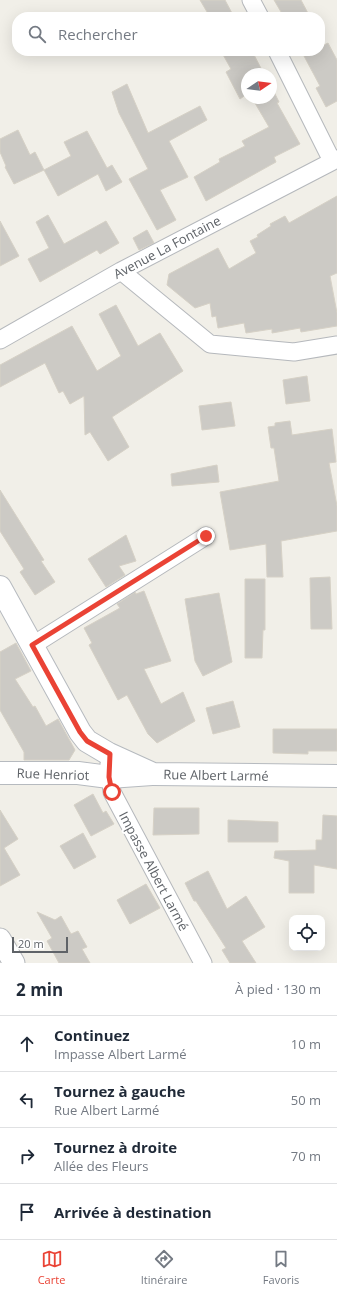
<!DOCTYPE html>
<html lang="fr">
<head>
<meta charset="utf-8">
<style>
	:root { --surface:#fff; --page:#f6f6f7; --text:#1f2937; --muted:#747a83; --line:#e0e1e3; --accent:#ea4335 }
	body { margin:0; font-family:"Open Sans",sans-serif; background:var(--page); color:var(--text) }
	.controls { position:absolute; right:12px; bottom:12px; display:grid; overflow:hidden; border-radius:8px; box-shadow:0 4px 16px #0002 }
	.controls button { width:36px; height:36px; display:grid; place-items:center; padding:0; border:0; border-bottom:1px solid var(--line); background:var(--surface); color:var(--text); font:20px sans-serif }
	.compass { position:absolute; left:241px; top:68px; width:36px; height:36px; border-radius:50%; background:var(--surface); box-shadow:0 4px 16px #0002; rotate:77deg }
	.scale { position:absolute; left:12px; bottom:10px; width:56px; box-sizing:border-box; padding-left:4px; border:2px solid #5f6368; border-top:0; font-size:11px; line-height:14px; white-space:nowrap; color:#5f6368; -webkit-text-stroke:3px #fff; paint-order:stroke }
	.stop { position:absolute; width:12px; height:12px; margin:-9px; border:3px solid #ea4335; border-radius:50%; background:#fff }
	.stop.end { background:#ea4335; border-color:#fff; box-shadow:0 1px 4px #0008 }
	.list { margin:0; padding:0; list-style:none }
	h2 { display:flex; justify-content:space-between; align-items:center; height:52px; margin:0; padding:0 16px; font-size:17px }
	h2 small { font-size:13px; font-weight:400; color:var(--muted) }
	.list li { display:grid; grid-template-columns:26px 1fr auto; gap:12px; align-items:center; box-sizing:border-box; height:56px; padding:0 16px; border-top:1px solid var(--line) }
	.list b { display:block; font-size:15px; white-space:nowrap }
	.list p { margin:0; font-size:13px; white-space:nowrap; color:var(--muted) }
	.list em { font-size:13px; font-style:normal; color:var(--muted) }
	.icon { flex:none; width:22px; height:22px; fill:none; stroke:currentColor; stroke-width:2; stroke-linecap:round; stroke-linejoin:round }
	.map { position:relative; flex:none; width:337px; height:963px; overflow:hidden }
	.search { position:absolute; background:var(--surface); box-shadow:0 4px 16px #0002; left:12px; right:12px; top:12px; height:44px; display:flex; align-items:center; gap:10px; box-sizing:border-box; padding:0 14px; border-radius:16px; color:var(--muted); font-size:15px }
	.sheet { height:276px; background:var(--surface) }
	nav { display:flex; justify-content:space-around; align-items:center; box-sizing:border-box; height:56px; border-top:1px solid var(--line); background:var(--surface); font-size:11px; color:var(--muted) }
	nav a { display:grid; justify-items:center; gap:2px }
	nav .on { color:var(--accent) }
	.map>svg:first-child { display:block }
	.building { fill:#cccac5; stroke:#d6d1c6 }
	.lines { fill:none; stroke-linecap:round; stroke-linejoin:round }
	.minor-casing { stroke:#b5b8bc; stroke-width:19 }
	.tertiary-casing { stroke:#b5b8bc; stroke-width:23 }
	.secondary-casing { stroke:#b6babf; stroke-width:24 }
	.minor { stroke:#fff; stroke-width:17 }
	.tertiary { stroke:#fff; stroke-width:21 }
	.secondary { stroke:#fff; stroke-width:22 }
	.route { stroke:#ea4335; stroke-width:5 }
	.labels { text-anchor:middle; stroke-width:4; stroke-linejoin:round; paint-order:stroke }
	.street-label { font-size:13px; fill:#5f6368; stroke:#fff }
</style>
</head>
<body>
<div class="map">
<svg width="337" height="963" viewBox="0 0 337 963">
	<rect width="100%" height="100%" fill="#f1efe8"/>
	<path class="building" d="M200,0H225L234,17H210Z
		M274,0H301L310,17H284Z
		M328,43L337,60V101L326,107L316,88L320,86L304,56L313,51H320V47Z
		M221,51H252L264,74H247V94L240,99L226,72L231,69Z
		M127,84L148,133L200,106L207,120L169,141L188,177L160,190L176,220L157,230L129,179L148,169L119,113L112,92Z
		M271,86L279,102L277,103L300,144L274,157L276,162L206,201L194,177L220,162L219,159L245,146L242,141L269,127L252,98H271Z
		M18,130L30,155L35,152L44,170L71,156L64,142L87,131L107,168L112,165L122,182L106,191L98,174L58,196L44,170L14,184L5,167L6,166L0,152V139Z
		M337,196V273L330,276L337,313V326L301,332L300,328L272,333V329L246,333L244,323L218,328L216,316L212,317L210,303L195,308L167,285L169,274L218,248L229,269L256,253L250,241L258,237L257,235L271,226L270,224L285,216L289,223Z
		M48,215L64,244L106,221L119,243L100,254L97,250L40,282L28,259L49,248L36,222Z
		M0,221L19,256L0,266Z
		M147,230L154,243L139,250L133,238Z
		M116,305L138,346L160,333L183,371L112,417L129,447L108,461L90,432L85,435L84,396L70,404L63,391L59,393L45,363L0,387V365L72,326L97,371L121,356L99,314Z
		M307,376L310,401L286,404L283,380Z
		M231,402L235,426L202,430L199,406Z
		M290,421L292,435L332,429L336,462L329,463L337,506V531L281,541L283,577H267L266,544L230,550L220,492L279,481L274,448H271L268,427L275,426V423Z
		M217,465L219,482L172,486L171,474Z
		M0,490L44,560L41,561L55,582L35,595L20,572L24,569L0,531Z
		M126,535L136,561L119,566L125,575L106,587L88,559Z
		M330,577L332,629H311L310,578Z
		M245,579H265V630H263L262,658H245Z
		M144,591L171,661L144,669L161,704L183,692L195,721L157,743L148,734L127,695L118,700L89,645L92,643L84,628L120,608L117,604L135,592L136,594Z
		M219,593L232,662L203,676L195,661L185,599Z
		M16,643L31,671L15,679L33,707L35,706L46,726L58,719L75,750L69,760H24V752L0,710V652Z
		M233,701L240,727L213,734L206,708Z
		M273,729H337V751H308V754L273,753Z
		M93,794L103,813L106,811L114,824L91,836L74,805Z
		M154,808H199V834L153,835Z
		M0,810L18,839L4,848L20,875L0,886Z
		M323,815L337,816V869L314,865V893H289V861L274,858L275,851L316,850V840H322Z
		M228,820L278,822V842H228Z
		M83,833L96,857L74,869L60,846Z
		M208,871L227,909L246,896L265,927L242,941L256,963H230L222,950L226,948L196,901H194L185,883Z
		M146,884L160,908L130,924L117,900Z
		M37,912L55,920L61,916L71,934L78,931L87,947L82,949L90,963H59L47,941L52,938Z"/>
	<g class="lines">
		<defs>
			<path id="minor" d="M251,0L260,17
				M277,51L332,161
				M121,271L210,344L294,352L337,345
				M0,340L121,271L337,159
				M33,645L206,536
				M109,764L112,792L203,963"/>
			<path id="tertiary" d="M0,939L14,963"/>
			<path id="secondary" d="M0,587L80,732L87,741L109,754L153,774L337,776
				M0,773H78L109,777L152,774"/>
		</defs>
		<use href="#minor" class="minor-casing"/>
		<use href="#tertiary" class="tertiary-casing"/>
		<use href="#secondary" class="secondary-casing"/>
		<use href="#minor" class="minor"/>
		<use href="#tertiary" class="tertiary"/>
		<use href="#secondary" class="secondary"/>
	</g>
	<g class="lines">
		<path class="route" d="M112,792L109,777L110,754L87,741L80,732L32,645L206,536"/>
	</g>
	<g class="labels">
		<g class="street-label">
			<text transform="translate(167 247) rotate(-28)" y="5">Avenue La Fontaine</text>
			<text transform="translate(53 774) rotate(2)" y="5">Rue Henriot</text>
			<text transform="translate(216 775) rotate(1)" y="5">Rue Albert Larmé</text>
			<text transform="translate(154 871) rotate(62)" y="5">Impasse Albert Larmé</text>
		</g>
	</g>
</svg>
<div class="controls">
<button><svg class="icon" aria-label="locate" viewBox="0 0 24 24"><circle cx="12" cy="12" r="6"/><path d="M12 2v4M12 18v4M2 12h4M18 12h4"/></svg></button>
</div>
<svg class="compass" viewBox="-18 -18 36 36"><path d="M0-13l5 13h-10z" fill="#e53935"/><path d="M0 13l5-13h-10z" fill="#747a83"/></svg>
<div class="scale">20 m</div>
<div class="stop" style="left:112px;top:792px"></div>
<div class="stop end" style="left:206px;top:536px"></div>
<div class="search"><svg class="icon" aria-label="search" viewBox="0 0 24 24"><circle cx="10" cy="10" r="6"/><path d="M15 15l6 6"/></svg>Rechercher</div>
</div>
<section class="sheet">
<h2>2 min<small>À pied · 130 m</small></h2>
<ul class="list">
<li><svg class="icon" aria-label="ahead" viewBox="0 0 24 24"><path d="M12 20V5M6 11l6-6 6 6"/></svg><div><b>Continuez</b><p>Impasse Albert Larmé</p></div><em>10 m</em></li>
<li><svg class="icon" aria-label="left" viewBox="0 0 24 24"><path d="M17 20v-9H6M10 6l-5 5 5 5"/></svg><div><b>Tournez à gauche</b><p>Rue Albert Larmé</p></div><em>50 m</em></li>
<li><svg class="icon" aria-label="right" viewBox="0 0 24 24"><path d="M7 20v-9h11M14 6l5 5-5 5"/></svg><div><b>Tournez à droite</b><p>Allée des Fleurs</p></div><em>70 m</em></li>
<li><svg class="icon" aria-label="arrive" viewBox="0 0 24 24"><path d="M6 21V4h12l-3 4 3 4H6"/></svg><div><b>Arrivée à destination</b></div></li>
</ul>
</section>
<nav>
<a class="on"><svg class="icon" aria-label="map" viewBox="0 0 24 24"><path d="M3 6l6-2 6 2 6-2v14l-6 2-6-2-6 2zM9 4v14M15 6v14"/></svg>Carte</a>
<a><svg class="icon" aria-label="directions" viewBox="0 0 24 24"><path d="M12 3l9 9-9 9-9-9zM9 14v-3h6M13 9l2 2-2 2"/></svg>Itinéraire</a>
<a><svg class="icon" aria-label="saved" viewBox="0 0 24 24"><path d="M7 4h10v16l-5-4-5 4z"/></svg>Favoris</a>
</nav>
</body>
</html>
